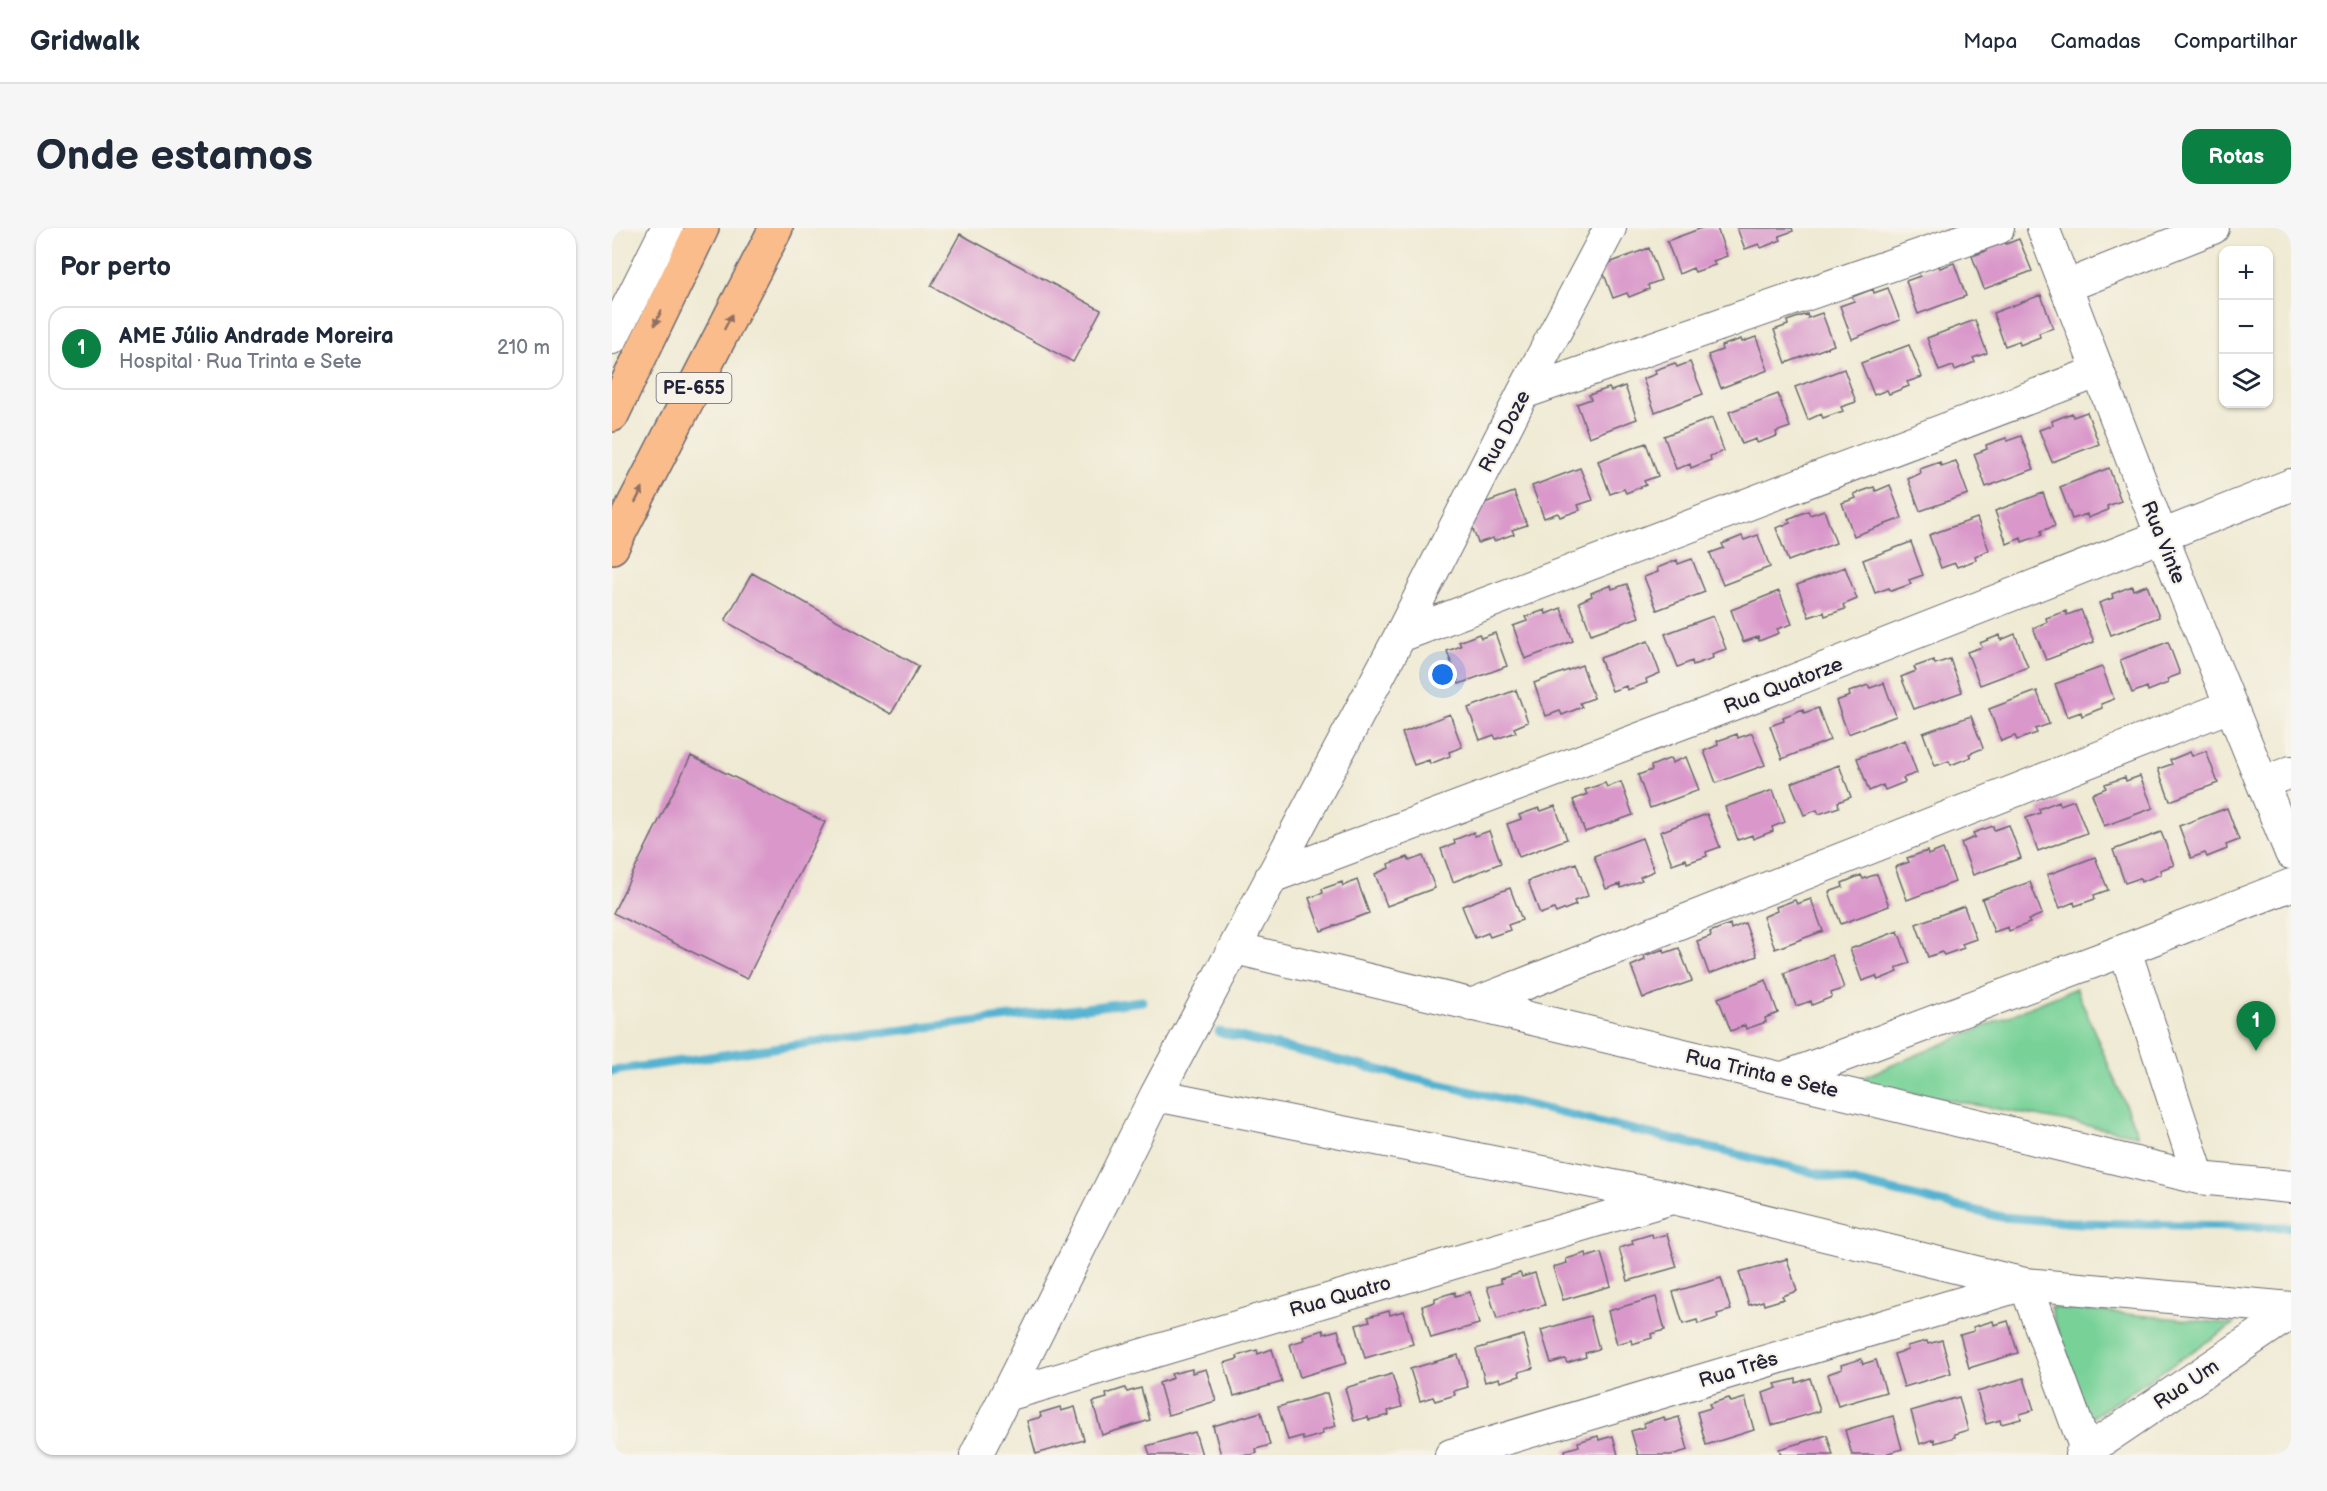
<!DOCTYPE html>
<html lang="pt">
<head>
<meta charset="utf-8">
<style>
	:root { --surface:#fff; --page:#f6f6f7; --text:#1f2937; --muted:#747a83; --line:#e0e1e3; --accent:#0b8043 }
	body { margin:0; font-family:"Balsamiq Sans",sans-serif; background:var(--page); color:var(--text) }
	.controls { position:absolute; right:18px; top:18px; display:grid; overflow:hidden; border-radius:12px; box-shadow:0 2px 4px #0004 }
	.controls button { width:54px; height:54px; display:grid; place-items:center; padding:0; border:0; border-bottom:2px solid var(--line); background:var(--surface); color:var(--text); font:30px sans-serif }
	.you { position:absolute; left:831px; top:447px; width:21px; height:21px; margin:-15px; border:4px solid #fff; border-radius:50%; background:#1a73e8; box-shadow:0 0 0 9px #1a73e833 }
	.badge { display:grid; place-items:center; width:39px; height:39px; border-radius:50%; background:var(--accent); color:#fff; font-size:20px; font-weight:700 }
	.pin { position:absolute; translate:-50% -50px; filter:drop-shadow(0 2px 3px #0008) }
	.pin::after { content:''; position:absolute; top:32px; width:21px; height:18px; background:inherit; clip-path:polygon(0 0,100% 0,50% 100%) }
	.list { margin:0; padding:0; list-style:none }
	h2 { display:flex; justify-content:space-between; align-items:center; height:78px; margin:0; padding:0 24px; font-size:26px }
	h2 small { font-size:20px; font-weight:400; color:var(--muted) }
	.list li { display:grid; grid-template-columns:39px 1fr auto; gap:18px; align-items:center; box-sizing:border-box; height:84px; margin:0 12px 12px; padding:0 12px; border:2px solid var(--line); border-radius:18px }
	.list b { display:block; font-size:22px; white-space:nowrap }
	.list p { margin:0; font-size:20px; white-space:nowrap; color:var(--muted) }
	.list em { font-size:20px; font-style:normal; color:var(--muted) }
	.icon { flex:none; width:33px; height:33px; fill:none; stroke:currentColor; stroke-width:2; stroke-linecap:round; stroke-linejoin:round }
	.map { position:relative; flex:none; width:1679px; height:1227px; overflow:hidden; border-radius:18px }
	header { display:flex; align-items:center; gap:36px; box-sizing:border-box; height:84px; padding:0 30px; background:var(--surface); border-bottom:2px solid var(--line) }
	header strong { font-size:28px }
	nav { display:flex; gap:33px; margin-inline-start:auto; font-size:21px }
	.intro { display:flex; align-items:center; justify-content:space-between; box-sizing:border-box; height:144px; padding:0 36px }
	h1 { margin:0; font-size:42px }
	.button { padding:15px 27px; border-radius:18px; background:var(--accent); color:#fff; font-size:21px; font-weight:700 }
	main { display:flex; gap:36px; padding:0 36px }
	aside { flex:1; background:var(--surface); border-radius:18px; box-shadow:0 2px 4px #0004 }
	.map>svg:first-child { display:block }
	.green { fill:#78d298; stroke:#4d7a6a; stroke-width:1.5 }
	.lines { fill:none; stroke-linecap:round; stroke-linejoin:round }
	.stream { stroke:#52b2d1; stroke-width:9 }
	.building { fill:#d997ca }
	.street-casing { stroke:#6a6870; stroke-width:34 }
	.primary-casing { stroke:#6a6870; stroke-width:36 }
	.street { stroke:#fff; stroke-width:32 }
	.primary { stroke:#fabc8b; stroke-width:33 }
	.oneway { fill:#8e6f63 }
	.labels { text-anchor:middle; stroke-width:4.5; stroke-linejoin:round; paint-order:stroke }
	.shield { fill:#f7f3e8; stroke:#62616f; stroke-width:1.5 }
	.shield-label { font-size:18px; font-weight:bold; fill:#22223b }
	.street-label { font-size:20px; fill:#22223b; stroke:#f7f3e8 }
</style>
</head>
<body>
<header>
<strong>Gridwalk</strong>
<nav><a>Mapa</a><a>Camadas</a><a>Compartilhar</a></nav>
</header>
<div class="intro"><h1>Onde estamos</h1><a class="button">Rotas</a></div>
<main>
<aside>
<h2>Por perto<small></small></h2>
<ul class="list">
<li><span class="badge">1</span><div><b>AME Júlio Andrade Moreira</b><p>Hospital · Rua Trinta e Sete</p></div><em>210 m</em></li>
</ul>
</aside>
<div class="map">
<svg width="1679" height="1227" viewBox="0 0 1679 1227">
	<rect width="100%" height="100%" fill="#f7f3e8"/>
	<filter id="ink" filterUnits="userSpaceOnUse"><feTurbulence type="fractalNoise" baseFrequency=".0167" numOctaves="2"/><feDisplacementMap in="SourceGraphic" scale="12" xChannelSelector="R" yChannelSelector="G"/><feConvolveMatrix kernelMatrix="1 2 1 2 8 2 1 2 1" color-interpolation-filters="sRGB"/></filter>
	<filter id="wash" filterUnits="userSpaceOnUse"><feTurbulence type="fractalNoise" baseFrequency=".008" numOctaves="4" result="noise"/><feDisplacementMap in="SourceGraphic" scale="24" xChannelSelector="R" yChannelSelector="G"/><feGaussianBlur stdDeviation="1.35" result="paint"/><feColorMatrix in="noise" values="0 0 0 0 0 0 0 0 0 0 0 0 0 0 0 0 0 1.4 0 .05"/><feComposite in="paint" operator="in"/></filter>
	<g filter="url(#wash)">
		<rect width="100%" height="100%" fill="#efead3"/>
		<path class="green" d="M1464,760L1526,907L1240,854Z
			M1438,1079L1622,1096L1476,1192Z"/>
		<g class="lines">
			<path class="stream" d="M607,804L1390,989L1469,995L1679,999
				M0,843L259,806L530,773"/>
		</g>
		<g id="blocks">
			<path class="building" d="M1090,0H1105L1115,28L1101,33L1103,37L1083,44L1081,40L1067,46L1055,13Z
				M1125,0H1180L1181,3L1167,8L1169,12L1149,20L1147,16L1133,21Z
				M348,6L489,82L461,134L319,58Z
				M1407,11L1420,43L1372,61L1360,28L1374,23L1372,19L1392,12L1394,16Z
				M1037,20L1049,52L1036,57L1037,61L1017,69L1015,65L1001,70L989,38Z
				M1342,35L1354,68L1306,86L1294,53L1308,48L1306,44L1326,37L1328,40Z
				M1276,60L1288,92L1240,111L1228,78L1242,73L1240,69L1261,61L1262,65Z
				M1429,67L1441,100L1427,105L1428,109L1408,117L1407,113L1393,118L1381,85Z
				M1210,85L1222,117L1174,135L1162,102L1176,97L1175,93L1195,86L1196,90Z
				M1363,92L1375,125L1361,130L1363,134L1343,142L1341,138L1327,143L1315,110Z
				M1144,109L1156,142L1109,160L1096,127L1110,122L1109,118L1129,111L1130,114Z
				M1297,117L1310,149L1295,154L1297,158L1277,166L1275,162L1262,167L1249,135Z
				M1078,134L1091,166L1043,184L1031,151L1044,146L1043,142L1063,135L1065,139Z
				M1232,141L1244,174L1229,179L1231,183L1211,190L1209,186L1196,192L1183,159Z
				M1013,158L1025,191L977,209L965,176L979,171L977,167L997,160L999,163Z
				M1166,166L1178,199L1164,204L1165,208L1145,215L1144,211L1130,216L1117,184Z
				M1475,184L1487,216L1440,234L1427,202L1441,197L1440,193L1460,185L1461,189Z
				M1100,190L1112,223L1098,228L1099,232L1079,240L1078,236L1064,241L1052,208Z
				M1409,208L1422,241L1374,259L1362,226L1375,221L1374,217L1394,210L1395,213Z
				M1034,215L1046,248L1032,253L1034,257L1014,265L1012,261L998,266L986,233Z
				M1344,233L1356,266L1308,283L1296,251L1309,245L1308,241L1328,234L1329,238Z
				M968,240L981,272L966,277L968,282L948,289L946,285L932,290L920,258Z
				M1497,240L1509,273L1495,278L1496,282L1476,290L1475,286L1460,291L1448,259Z
				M1278,257L1290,290L1242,308L1230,275L1244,270L1242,266L1262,259L1264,263Z
				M902,264L915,297L900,302L902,306L882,313L881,310L866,315L854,282Z
				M1431,265L1443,298L1429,303L1430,307L1410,314L1409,310L1395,316L1383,283Z
				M1212,282L1224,315L1176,333L1164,300L1178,295L1176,291L1196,283L1198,287Z
				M1365,290L1377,322L1363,328L1364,332L1345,339L1343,335L1329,340L1317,307Z
				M1146,307L1158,339L1111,357L1098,325L1112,320L1110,316L1130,308L1132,312Z
				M1299,314L1311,347L1297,352L1299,356L1279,363L1277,360L1263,365L1251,332Z
				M1080,331L1093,364L1045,382L1032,349L1046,344L1045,340L1065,332L1066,336Z
				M1233,339L1245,371L1231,377L1233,381L1213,388L1212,384L1197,389L1185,357Z
				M140,345L307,438L279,486L113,393Z
				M1015,356L1027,389L979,406L967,374L980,368L979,365L999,357L1000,361Z
				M1535,357L1547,389L1499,407L1487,375L1501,370L1500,366L1520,358L1521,362Z
				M1167,363L1180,396L1165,401L1167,405L1147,413L1146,409L1131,414L1119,382Z
				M949,380L961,413L913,431L901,398L915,393L913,389L933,382L934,386Z
				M1469,382L1482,414L1434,432L1421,400L1435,394L1434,390L1454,383L1455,387Z
				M1101,388L1114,421L1100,426L1101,430L1081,437L1080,433L1066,439L1053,406Z
				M883,405L895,438L847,456L835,423L849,418L847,414L867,406L869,410Z
				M1403,406L1416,439L1368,457L1355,424L1370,419L1368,415L1388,407L1389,412Z
				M1036,413L1048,445L1034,451L1035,455L1015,462L1014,458L1000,463L988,430Z
				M1556,414L1568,446L1555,451L1556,455L1536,463L1535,459L1520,465L1508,432Z
				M1338,431L1350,464L1302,481L1289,449L1304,443L1302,439L1322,432L1323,436Z
				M970,437L982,470L968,475L970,479L950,487L948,483L934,488L922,455Z
				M1490,439L1502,471L1489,476L1490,480L1470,488L1469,484L1455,489L1443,456Z
				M1272,455L1284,488L1236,506L1224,473L1238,468L1237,464L1256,457L1258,460Z
				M904,462L916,494L902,500L904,504L884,511L882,507L868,512L856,480Z
				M1425,463L1437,496L1423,501L1425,505L1405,512L1403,508L1389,513L1377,481Z
				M1206,480L1218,512L1170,531L1158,498L1172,493L1171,489L1191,481L1192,485Z
				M838,486L850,519L837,524L838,528L818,536L817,532L802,537L790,505Z
				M1359,488L1371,520L1357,526L1359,529L1339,537L1337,533L1323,538L1311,505Z
				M1140,505L1153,537L1104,555L1092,523L1106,517L1105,513L1125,506L1126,510Z
				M1293,512L1305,545L1291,550L1293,554L1273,562L1271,557L1257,563L1245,530Z
				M1594,523L1606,555L1558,573L1546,541L1560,536L1558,532L1578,524L1580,528Z
				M79,528L213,594L135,751L1,685Z
				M1074,529L1087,562L1038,580L1026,547L1040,542L1039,538L1059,530L1060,535Z
				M1227,537L1239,569L1226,574L1227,579L1207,586L1205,582L1192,587L1179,555Z
				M1528,548L1541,580L1492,598L1480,566L1494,560L1493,556L1513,549L1514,553Z
				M1009,554L1021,587L973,604L961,572L975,566L973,562L993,555L995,559Z
				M1161,562L1173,594L1160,599L1161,603L1141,611L1140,607L1126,612L1113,579Z
				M1462,572L1475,605L1426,623L1414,590L1428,585L1427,581L1447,573L1448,577Z
				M943,578L955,611L907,629L895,596L909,591L907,587L927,580L929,583Z
				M1615,580L1627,612L1614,617L1615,621L1595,629L1593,625L1579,630L1567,598Z
				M1095,586L1108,619L1094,624L1095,628L1075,635L1074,631L1060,636L1048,604Z
				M1397,597L1409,630L1361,647L1349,615L1363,609L1361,605L1381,598L1382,602Z
				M877,603L889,635L841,654L829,621L843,616L842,612L862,604L863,608Z
				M1549,604L1562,637L1548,642L1549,646L1529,654L1528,650L1513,655L1501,622Z
				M1030,610L1042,643L1028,649L1030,652L1009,660L1008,656L994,661L982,628Z
				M1331,621L1343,654L1295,672L1283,639L1297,634L1295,630L1315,623L1316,627Z
				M811,628L823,660L775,678L763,646L777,640L776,636L796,629L797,633Z
				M1483,629L1496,662L1482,667L1483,671L1463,678L1462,674L1448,680L1435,647Z
				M964,635L976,668L962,673L964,677L944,685L942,681L928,686L916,653Z
				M1265,646L1277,678L1229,696L1217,664L1231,659L1230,655L1249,647L1251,651Z
				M745,652L757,685L709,703L697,670L711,665L710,661L730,654L731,658Z
				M1418,654L1430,686L1416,692L1418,695L1397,703L1396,699L1382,704L1370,671Z
				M898,660L910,692L896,697L898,702L878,709L876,705L863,710L850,678Z
				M1199,671L1211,703L1163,721L1151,689L1165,683L1164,679L1183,672L1185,676Z
				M1352,678L1364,711L1350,716L1352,720L1332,727L1330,724L1316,729L1304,696Z
				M1133,695L1145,728L1097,746L1085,713L1099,708L1098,704L1118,696L1119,701Z
				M1286,703L1298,735L1284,740L1286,744L1266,752L1264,748L1250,753L1238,721Z
				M1067,720L1080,753L1031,770L1019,738L1033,732L1032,728L1052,721L1053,725Z
				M1220,727L1232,760L1219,765L1220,769L1200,777L1199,773L1184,778L1172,745Z
				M1154,752L1166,785L1153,790L1154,794L1134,801L1133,797L1119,803L1106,770Z
				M1040,1006L1041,1010L1055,1006L1065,1039L1016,1053L1007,1020L1021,1016L1020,1012Z
				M974,1025L975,1029L989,1025L999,1058L951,1072L941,1039L955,1035L954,1031Z
				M1175,1031L1185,1063L1170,1068L1172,1071L1152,1077L1151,1073L1137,1077L1127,1044Z
				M908,1045L910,1049L923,1045L933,1077L885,1091L875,1059L890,1055L888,1051Z
				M1109,1050L1119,1082L1105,1086L1106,1090L1086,1096L1085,1092L1071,1096L1061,1064Z
				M843,1064V1068L858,1064L867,1096L819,1110L810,1078L823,1074V1070Z
				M1044,1069L1053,1102L1039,1106L1040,1110L1020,1116L1019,1112L1005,1116L996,1083Z
				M777,1083L778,1087L792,1083L801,1116L753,1130L744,1097L758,1093L756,1089Z
				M978,1088L987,1121L973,1125L974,1129L955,1135L953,1131L939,1135L929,1102Z
				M1381,1093L1382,1097L1396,1093L1406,1125L1357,1140L1348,1107L1362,1103L1361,1099Z
				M711,1102L712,1106L726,1102L735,1135L688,1149L678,1116L692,1112L691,1108Z
				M912,1107L921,1140L907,1144L908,1148L888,1154L887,1150L873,1154L864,1121Z
				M1330,1112L1339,1145L1292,1159L1282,1126L1296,1122L1295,1118L1315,1113L1316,1116Z
				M660,1121L670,1154L622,1168L612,1135L626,1131L625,1128L645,1122L646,1126Z
				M846,1127L856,1159L842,1163L843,1167L823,1173L821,1169L808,1173L798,1141Z
				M1249,1131L1251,1136L1264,1132L1274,1164L1226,1178L1216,1146L1230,1141L1229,1137Z
				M580,1141V1145L594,1141L604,1173L556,1187L547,1155L561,1150L559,1146Z
				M780,1146L790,1179L776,1183L777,1187L757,1192L756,1189L742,1193L733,1160Z
				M1198,1150L1208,1183L1160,1197L1151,1165L1165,1160L1163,1156L1184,1151V1155Z
				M1412,1150L1422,1182L1408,1186L1409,1191L1389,1196L1388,1192L1374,1196L1365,1164Z
				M513,1160L515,1164L529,1160L538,1192L490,1207L481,1174L495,1170L494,1166Z
				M715,1165L724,1198L710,1202L711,1206L691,1212L690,1208L676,1212L666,1179Z
				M1347,1169L1356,1202L1342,1206L1343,1209L1323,1215L1322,1211L1308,1216L1299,1183Z
				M1117,1170L1119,1174L1133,1170L1142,1202L1094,1217L1085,1184L1099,1180L1097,1176Z
				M448,1179L449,1183L463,1179L472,1212L424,1226L415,1193L429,1189L428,1185Z
				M649,1184L658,1217L644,1221L645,1225L639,1227H609L601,1198Z
				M1281,1188L1290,1221L1276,1225L1277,1227H1240L1233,1202Z
				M1052,1189L1053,1193L1067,1189L1076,1222L1059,1227H1026L1019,1203L1033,1199L1032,1195Z
				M583,1204L590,1227H538L535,1218Z
				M1215,1207L1221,1227H1169L1167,1221Z
				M986,1208L987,1212L1001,1208L1006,1227H954L953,1222L967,1218L966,1214Z"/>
		</g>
	</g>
	<g filter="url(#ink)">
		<use href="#blocks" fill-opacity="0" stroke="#6a6870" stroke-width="1.5"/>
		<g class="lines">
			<defs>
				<path id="street" d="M1431,0L1550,309L1679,625
					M1455,58L1601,0
					M0,110L55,0
					M911,165L1386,0
					M788,408L1485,144
					M1651,555L1679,544
					M659,649L1150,465L1679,257
					M623,720L1587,950L1679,959
					M1513,722L1587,950
					M859,777L1618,478
					M1171,850L1513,722L1679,657
					M544,867L1061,970L1413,1056L1679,1080
					M395,1167L1057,971
					M364,1227L544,867L788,408L911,165L998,0
					M839,1227L1413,1056L1475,1224
					M1469,1227L1679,1085"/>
				<path id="primary" d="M0,187L90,0
					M0,319L164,0"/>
			</defs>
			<use href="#street" class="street-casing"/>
			<use href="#primary" class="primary-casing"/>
			<use href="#street" class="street"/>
			<use href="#primary" class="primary"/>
		</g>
		<defs><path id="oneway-solid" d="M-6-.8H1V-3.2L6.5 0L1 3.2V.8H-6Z" transform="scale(1.5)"/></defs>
		<g class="oneway">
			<use href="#oneway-solid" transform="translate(46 90) rotate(115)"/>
			<use href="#oneway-solid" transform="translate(116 94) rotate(-63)"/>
			<use href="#oneway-solid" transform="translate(27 267) rotate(-63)"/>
		</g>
	</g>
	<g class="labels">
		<rect class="shield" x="44.5" y="145" width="75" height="30" rx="4.5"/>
		<g class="shield-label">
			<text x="82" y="166">PE-655</text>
		</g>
		<g class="street-label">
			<text transform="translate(892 203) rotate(-63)" y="7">Rua Doze</text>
			<text transform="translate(1552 314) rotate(68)" y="7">Rua Vinte</text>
			<text transform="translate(1171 457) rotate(-21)" y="7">Rua Quatorze</text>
			<text transform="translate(1150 845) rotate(13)" y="7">Rua Trinta e Sete</text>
			<text transform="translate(728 1068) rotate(-16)" y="7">Rua Quatro</text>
			<text transform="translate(1126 1141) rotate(-17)" y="7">Rua Três</text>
			<text transform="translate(1574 1156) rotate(-34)" y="7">Rua Um</text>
		</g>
	</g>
</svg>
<div class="controls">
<button>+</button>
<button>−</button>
<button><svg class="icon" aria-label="layers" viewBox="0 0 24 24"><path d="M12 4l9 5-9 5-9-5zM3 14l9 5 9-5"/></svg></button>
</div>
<div class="you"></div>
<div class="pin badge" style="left:1644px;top:823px">1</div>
</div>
</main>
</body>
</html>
